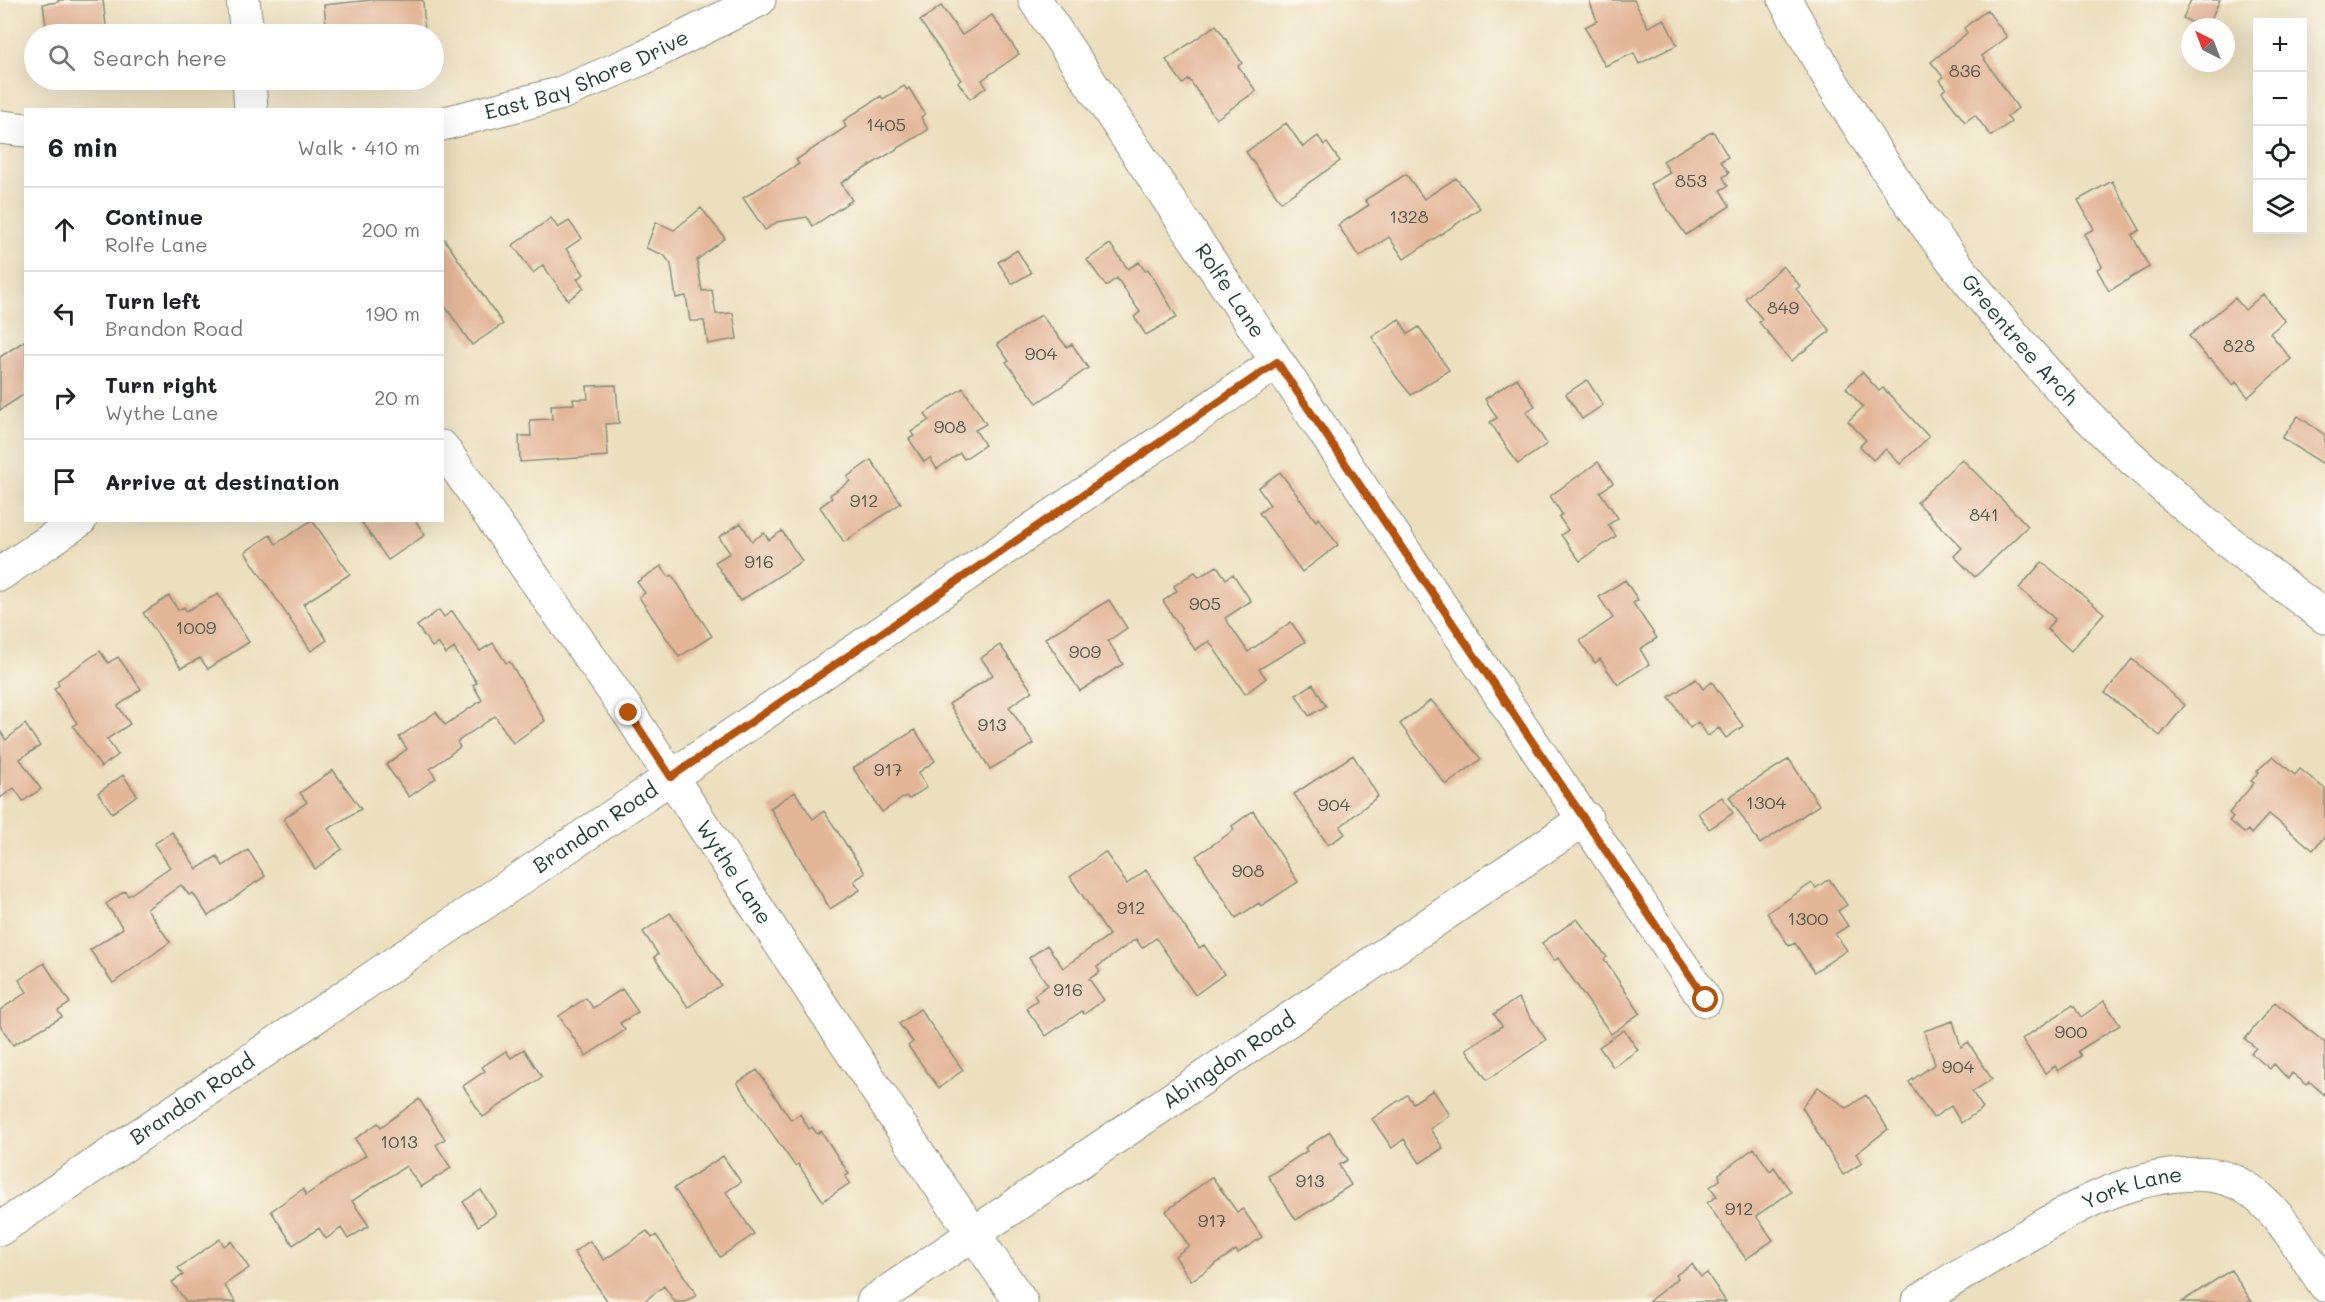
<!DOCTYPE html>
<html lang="en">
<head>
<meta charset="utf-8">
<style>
	:root { --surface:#fff; --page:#f6f6f6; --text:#202124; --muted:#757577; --line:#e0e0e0 }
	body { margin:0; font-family:Mali,sans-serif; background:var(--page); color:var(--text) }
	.controls { position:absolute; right:18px; top:18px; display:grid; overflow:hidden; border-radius:0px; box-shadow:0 6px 24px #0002 }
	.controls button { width:54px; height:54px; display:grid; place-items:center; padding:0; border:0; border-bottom:2px solid var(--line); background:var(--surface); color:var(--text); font:30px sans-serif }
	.compass { position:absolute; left:2181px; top:18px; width:54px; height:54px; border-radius:50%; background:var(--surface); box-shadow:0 6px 24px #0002; rotate:318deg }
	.stop { position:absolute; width:18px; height:18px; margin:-14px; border:4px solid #b45309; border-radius:50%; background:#fff }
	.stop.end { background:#b45309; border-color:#fff; box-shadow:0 2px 6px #0008 }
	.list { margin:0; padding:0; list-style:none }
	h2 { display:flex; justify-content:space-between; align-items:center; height:78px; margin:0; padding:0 24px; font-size:26px }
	h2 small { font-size:20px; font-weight:400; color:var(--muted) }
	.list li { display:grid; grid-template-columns:39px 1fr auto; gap:18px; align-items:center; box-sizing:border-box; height:84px; padding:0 24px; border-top:2px solid var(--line) }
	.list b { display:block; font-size:22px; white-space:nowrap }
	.list p { margin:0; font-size:20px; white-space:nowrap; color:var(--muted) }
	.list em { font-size:20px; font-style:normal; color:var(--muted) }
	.icon { flex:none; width:33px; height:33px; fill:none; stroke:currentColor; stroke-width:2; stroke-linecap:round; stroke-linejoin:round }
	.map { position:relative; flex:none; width:2325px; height:1302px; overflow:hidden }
	.search { position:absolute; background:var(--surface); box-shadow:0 6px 24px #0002; left:24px; top:24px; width:420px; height:66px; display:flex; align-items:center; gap:15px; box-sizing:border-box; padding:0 21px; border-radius:33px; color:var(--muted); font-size:22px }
	.panel { position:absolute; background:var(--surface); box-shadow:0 6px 24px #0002; left:24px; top:108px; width:420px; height:414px; border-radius:0px }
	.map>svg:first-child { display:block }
	.building { fill:#e3b698 }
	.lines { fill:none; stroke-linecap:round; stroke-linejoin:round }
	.minor-casing { stroke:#868e78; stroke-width:35 }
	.minor { stroke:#fff; stroke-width:33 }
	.route { stroke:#b45309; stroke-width:8 }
	.labels { text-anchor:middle; stroke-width:4.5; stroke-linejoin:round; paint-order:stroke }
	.number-label { font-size:18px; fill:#505b4d }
	.street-label { font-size:21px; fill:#1f3d34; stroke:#fbf7ec }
</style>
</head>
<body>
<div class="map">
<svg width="2325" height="1302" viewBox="0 0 2325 1302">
	<rect width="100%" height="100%" fill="#fbf7ec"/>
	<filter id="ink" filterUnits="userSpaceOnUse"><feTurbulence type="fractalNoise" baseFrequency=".0167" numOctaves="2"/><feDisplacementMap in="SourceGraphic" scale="12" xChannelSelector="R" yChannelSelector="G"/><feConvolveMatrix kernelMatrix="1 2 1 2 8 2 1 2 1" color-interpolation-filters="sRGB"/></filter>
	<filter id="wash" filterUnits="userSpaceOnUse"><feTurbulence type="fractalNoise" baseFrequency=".008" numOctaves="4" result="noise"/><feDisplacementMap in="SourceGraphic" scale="24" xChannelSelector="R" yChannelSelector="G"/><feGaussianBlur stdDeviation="1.35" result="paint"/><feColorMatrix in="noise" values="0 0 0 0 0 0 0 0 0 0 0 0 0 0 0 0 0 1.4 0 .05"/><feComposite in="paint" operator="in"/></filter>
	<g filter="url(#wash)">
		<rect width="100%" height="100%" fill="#ecdfbd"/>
		<g id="blocks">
			<path class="building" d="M58,0H103L107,34H47L43,4L59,2Z
				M371,0H423L425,34H366V32L327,34L324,5Z
				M1589,0H1634L1648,27L1664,19L1677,45L1639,64L1634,53L1605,66L1585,27L1597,21Z
				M2191,0H2220L2207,27H2200L2183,18Z
				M941,6L962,35L992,15L1019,54L982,80L986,87L970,99L958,82L961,80L920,21Z
				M1987,10L2007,37L1982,56L2018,108L2007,117L2011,122L1991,136L1975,115L1965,122L1942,92L1946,88L1940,80L1943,77L1931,62L1967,33L1964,28Z
				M1216,25L1242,63L1238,66L1256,91L1216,119L1189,79L1183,84L1166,60Z
				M904,86L907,90L909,88L925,114L921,117L928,130L841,183L852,200L813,226L807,217L777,222L765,230L743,198L799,164L796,160L846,127L843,121L881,96L883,99Z
				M1286,123L1303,147L1318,136L1324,145L1327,143L1340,161L1281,202L1246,152Z
				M1713,131L1728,157L1721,161L1729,173L1723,177L1728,186L1720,190L1730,206L1686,235L1650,184L1670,173L1663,161Z
				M1406,174L1424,199L1456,178L1480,208L1404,259L1389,237L1359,257L1338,225L1369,205L1365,200Z
				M2112,181L2140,230L2132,235L2149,267L2109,291L2097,269L2102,266L2084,234L2094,229L2078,200Z
				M701,208L725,238L697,260L702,291L712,290L716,314L733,313L737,339L708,344L704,321H690L686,296L676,298L671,264L664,255L646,248L656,222L674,230Z
				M551,218L558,228L569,221L582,238L566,249L584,274L577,279L584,288L568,300L543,265L533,273L513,245Z
				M442,236L503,324L472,345L442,302Z
				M1110,244L1128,269L1139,262L1145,271L1148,269L1177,317L1146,335L1134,317L1140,312L1117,278L1106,286L1087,260Z
				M1017,250L1031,273L1012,284L998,262Z
				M1783,266L1800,286L1796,289L1830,331L1791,361L1759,322L1762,319L1745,298Z
				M2263,294L2285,321L2270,333L2291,359L2248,397L2236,382L2233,385L2211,359L2209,360L2189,336L2235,298L2245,310Z
				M1041,315L1067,347L1072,344L1088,368L1037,403L1006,362L1009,361L997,344Z
				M1399,319L1408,334L1419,327L1449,370L1411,395L1395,375L1372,337Z
				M26,340V393L0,410V357Z
				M1862,372L1879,391L1883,388L1929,437L1900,464L1886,449L1873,460L1860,446L1866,440L1848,421L1863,407L1846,388Z
				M1517,378L1535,406L1526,412L1547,444L1518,464L1490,422L1497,418L1485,399Z
				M1587,380L1603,405L1582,419L1566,394Z
				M616,385L619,423L606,424L608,456L520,462L519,436H531L530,420L552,419L551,405L574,404L573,399H588L587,386Z
				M963,388L986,424L975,430L985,445L964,459L960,453L937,469L930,458L924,462L909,439L914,436L911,432L929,420L925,414Z
				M2298,416L2325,435V465L2282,438Z
				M1962,459L2028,526L1975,577L1954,556L1962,548L1917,502Z
				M871,460L901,503L844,542L820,507L832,498L830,495L850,481L847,477Z
				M1598,462L1613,483L1600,492L1618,518L1608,525L1616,536L1580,561L1561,535L1568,530L1559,517L1562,514L1550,496Z
				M1280,472L1316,521L1319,518L1338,545L1302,572L1259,513L1270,505L1258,488Z
				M312,520L350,574L303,604L327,640L311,651L245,552L270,535L276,544Z
				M360,520H415L425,535L388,560Z
				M741,523L752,541L764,533L769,540L782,531L802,561L740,601L715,562L730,553L719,537Z
				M2042,562L2104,613L2071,651L2047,629L2055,619L2019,588Z
				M661,566L669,577L672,575L712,636L679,657L639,597L645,593L637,582Z
				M1217,566L1226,579L1233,574L1251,601L1225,618L1248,652L1291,622L1305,642L1259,669L1266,678L1245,694L1209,641L1195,650L1163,601L1177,591L1174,586L1195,572L1199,577Z
				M1625,580L1638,600L1633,603L1657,638L1640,649L1649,664L1618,685L1600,659L1595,663L1580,641L1613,618L1599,597Z
				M218,594L249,642L208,669L200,658L181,668L143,613L169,596L178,610L184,607L186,611Z
				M1109,600L1127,628L1108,641L1123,664L1080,691L1045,638Z
				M439,610L444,617L452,611L480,651L493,643L506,663L510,662L545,721L513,743L495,716L457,742L460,747L430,769L436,778L409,797L386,765L407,749L399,737L436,712L445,725L482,700L473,685L477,683L454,648L446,654L438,643L432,647L417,626Z
				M1000,645L1032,691L1009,707L1034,744L990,769L949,704L993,675L981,658Z
				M100,651L108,663L118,657L141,689L118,706L130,724L107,739L118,755L101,767L73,726L77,723L54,689L59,685L57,681Z
				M2132,659L2185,705L2160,736L2105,693Z
				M1696,679L1703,689L1712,682L1743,726L1726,738L1719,728L1708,736L1698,722L1690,728L1669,697Z
				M1313,684L1326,706L1309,716L1296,695Z
				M1431,700L1481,759L1446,785L1400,724Z
				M25,724L40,746L20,759L41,789L23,801L14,788L0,798V731L6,740Z
				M915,730L935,761L918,773L927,787L909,799L906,796L882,812L853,768Z
				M1353,755L1378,796L1340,827L1345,834L1328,845L1294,794Z
				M2273,756L2295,775L2300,769L2325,789V836L2313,850L2269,814L2251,834L2248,830L2244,833L2229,821L2233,817L2229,813L2254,783L2251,781L2259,772L2257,771Z
				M1789,759L1819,805L1760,844L1729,797Z
				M333,770L361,809L328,829L342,849L315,869L284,819L307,802L300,793Z
				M123,775L137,795L112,813L98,793Z
				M795,792L813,819L824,811L865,873L854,881L860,890L830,909L770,808Z
				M1722,797L1733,813L1709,829L1698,813Z
				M1253,811L1298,882L1261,906L1259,903L1236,918L1196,856L1234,830L1232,826Z
				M172,832L197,869L217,856L223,866L248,850L265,876L208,916L193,893L189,895L181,885L147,909L170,942L113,983L90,950L123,928L106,904L125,891L128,896L170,867L154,844Z
				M1105,852L1127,884L1146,870L1199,948L1204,945L1224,974L1195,995L1156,938L1142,948L1136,939L1097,967L1100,972L1089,979L1104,1000L1084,1014L1082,1011L1046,1036L1026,1008L1037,1000L1034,995L1048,985L1029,958L1047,945L1063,968L1109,935L1070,877Z
				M1829,879L1847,905L1838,911L1848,926L1835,934L1847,950L1814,972L1795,943L1789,946L1767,913L1812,883L1816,888Z
				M670,913L721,985L688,1007L654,957L658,954L643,932Z
				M1577,919L1607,957L1604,959L1640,1013L1611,1034L1558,958L1554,961L1542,943Z
				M44,963L70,1003L58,1011L62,1017L13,1045L0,1025V1010L27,992L19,980Z
				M622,989L638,1012L620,1023L625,1030L586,1056L559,1016L586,998L593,1008Z
				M1518,998L1546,1040L1487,1080L1466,1049L1502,1026L1494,1014Z
				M2104,1001L2120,1025L2078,1051L2081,1056L2058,1071L2055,1066L2045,1073L2022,1039L2073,1005L2081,1017Z
				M2275,1002L2325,1043V1095L2310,1082L2307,1085L2292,1073L2288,1079L2274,1064L2270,1069L2251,1053L2256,1048L2245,1039Z
				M920,1009L963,1070L939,1088L908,1046L913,1042L899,1024Z
				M1953,1021L1961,1047L1968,1042L1992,1079L1972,1092L1983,1108L1961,1123L1951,1106L1933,1118L1909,1082L1935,1064L1924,1031Z
				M1624,1030L1638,1050L1613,1067L1599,1047Z
				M524,1049L542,1077L483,1117L463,1086L485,1071L482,1067L506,1051L511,1058Z
				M757,1070L791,1120L800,1114L809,1129L812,1127L817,1134L821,1131L849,1174L845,1176L850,1183L823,1201L798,1164L795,1166L737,1083Z
				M1818,1087L1847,1108L1866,1095L1888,1129L1856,1154L1862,1163L1843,1175L1802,1107Z
				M1433,1090L1450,1115L1430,1129L1443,1148L1420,1163L1404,1139L1392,1148L1372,1119L1407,1095L1413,1103Z
				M419,1099L445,1139L436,1145L451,1168L421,1187L406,1166L352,1201L369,1226L348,1239L341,1228L326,1239L319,1228L293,1245L271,1211L303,1189L306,1195L366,1155L355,1139L378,1123L381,1127Z
				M1330,1132L1348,1160L1339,1165L1351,1185L1296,1220L1268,1176L1307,1151L1305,1148Z
				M1754,1148L1770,1171L1774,1167L1791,1192L1756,1216L1773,1240L1746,1259L1707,1203L1717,1196L1710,1187L1720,1180L1719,1174Z
				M723,1156L741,1182L726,1192L754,1234L720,1257L674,1188Z
				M1212,1177L1237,1212L1243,1209L1262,1237L1238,1253L1236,1250L1191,1281L1175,1256L1189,1246L1166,1211Z
				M481,1190L496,1214L478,1226L463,1202Z
				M647,1231L652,1238L656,1235L697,1295L686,1302H675L664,1286L643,1302H608L574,1252L590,1241L604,1260Z
				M220,1239L224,1246L231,1241L249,1268L224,1285L236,1302H186L172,1282L183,1275L178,1268Z
				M1692,1264L1701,1277L1707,1273L1726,1302H1648L1678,1278L1676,1275Z
				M2231,1270L2252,1302H2181Z"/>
		</g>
	</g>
	<g filter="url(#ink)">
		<use href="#blocks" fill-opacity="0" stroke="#868e78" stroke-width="1.5"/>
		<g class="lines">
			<defs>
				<g id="minor">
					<path d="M243,0L247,34"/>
					<path id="s1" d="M1035,0L1705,1000"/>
					<path id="s2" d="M1785,0C1806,37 1826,74 1849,110C1901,195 1962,276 2027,351C2114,451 2219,537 2325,617"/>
					<path d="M249,80L251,110"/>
					<path id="s3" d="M442,124L559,94L643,58L759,0"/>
					<path d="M0,127L26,130"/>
					<path id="s4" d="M442,447L629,713L932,1174L1021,1302"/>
					<path d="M0,574L80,520"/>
					<path id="s5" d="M0,1229L671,777L1277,362"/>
					<path id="s6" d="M873,1302L1586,818"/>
					<path id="s7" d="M1918,1302C1948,1281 1980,1264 2011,1245C2065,1213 2115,1181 2178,1175C2200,1173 2220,1174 2240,1184C2278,1205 2301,1251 2325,1285"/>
				</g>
			</defs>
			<use href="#minor" class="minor-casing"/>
			<use href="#minor" class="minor"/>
		</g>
	</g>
	<g class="lines" filter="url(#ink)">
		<path class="route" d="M629,713L671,777L1277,362L1706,1000"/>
	</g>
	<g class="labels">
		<g class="number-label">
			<text x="1965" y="77">836</text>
			<text x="886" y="131">1405</text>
			<text x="1691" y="187">853</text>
			<text x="1409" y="223">1328</text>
			<text x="1783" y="314">849</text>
			<text x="2239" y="352">828</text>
			<text x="1041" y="360">904</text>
			<text x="950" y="433">908</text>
			<text x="864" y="507">912</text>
			<text x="1984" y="521">841</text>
			<text x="759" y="568">916</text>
			<text x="1205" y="610">905</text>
			<text x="196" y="634">1009</text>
			<text x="1085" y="658">909</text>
			<text x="992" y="731">913</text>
			<text x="888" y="776">917</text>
			<text x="1766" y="809">1304</text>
			<text x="1334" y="811">904</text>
			<text x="1248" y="877">908</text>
			<text x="1131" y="914">912</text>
			<text x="1808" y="925">1300</text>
			<text x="1068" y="996">916</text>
			<text x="2071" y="1038">900</text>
			<text x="1958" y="1073">904</text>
			<text x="399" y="1148">1013</text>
			<text x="1310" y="1187">913</text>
			<text x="1739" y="1215">912</text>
			<text x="1212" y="1227">917</text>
		</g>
		<g class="street-label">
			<text dy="7" stroke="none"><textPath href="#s3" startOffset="153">East Bay Shore Drive</textPath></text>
			<text dy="7" stroke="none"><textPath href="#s1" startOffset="350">Rolfe Lane</textPath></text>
			<text dy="7" stroke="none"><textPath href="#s2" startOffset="414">Greentree Arch</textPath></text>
			<text dy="7" stroke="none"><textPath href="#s5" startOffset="718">Brandon Road</textPath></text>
			<text dy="7" stroke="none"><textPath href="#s4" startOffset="516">Wythe Lane</textPath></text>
			<text dy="7" stroke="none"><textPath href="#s6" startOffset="430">Abingdon Road</textPath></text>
			<text dy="7" stroke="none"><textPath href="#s5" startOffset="232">Brandon Road</textPath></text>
			<text dy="7" stroke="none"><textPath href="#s7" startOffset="244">York Lane</textPath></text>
		</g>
	</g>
</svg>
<div class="controls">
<button>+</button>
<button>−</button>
<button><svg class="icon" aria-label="locate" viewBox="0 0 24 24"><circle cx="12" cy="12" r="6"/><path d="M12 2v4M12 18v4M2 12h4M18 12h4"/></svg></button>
<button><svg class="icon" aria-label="layers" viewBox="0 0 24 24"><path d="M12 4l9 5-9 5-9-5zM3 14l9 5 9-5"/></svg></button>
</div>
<svg class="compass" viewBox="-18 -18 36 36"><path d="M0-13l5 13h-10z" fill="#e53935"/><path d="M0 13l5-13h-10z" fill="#757577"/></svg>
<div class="stop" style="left:1706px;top:1000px"></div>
<div class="stop end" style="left:629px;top:713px"></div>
<div class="search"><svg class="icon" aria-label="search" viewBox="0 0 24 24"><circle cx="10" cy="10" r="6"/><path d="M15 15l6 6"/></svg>Search here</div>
<section class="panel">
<h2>6 min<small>Walk · 410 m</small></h2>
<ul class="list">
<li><svg class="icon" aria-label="ahead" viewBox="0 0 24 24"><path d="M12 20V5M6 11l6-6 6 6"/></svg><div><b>Continue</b><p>Rolfe Lane</p></div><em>200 m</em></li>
<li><svg class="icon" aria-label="left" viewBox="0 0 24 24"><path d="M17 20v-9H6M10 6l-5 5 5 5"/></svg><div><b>Turn left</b><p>Brandon Road</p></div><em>190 m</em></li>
<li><svg class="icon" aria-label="right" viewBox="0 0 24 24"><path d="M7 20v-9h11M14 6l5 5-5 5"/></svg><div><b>Turn right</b><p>Wythe Lane</p></div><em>20 m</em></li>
<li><svg class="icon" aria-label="arrive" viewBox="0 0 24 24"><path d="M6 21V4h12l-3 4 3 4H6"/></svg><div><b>Arrive at destination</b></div></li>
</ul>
</section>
</div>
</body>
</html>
